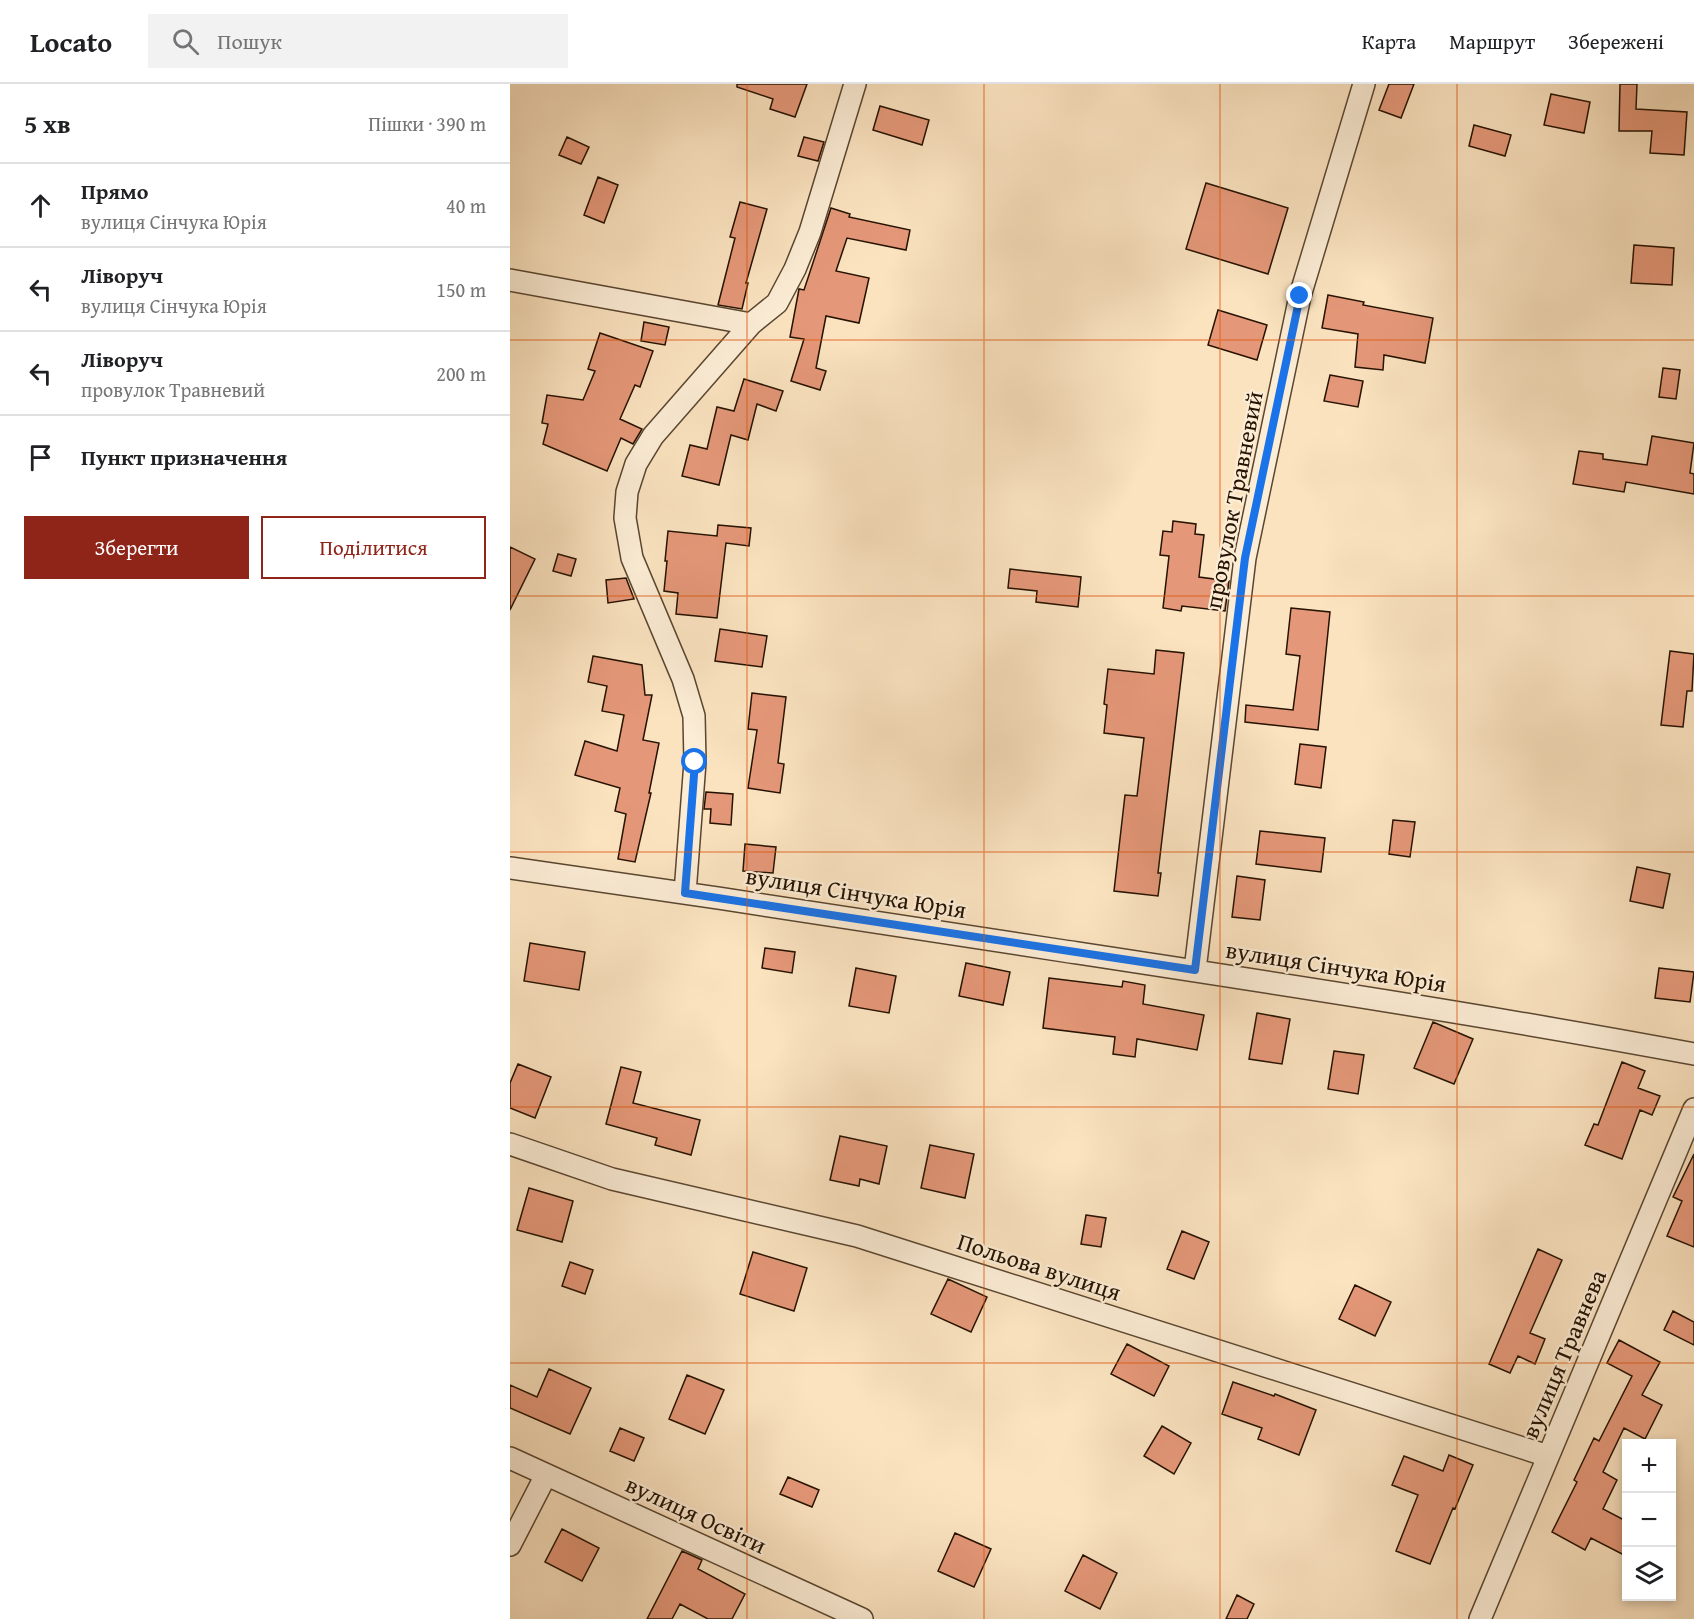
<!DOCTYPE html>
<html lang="uk">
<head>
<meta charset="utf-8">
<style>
	:root { --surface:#fff; --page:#f2f2f2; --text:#202124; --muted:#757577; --line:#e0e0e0; --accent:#8f2418 }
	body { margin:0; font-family:"Gentium Book Plus",serif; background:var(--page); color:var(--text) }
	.controls { position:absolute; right:18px; bottom:18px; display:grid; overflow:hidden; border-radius:0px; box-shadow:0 3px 9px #0003 }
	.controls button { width:54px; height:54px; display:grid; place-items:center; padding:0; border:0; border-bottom:2px solid var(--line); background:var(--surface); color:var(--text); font:30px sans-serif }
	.stop { position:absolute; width:18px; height:18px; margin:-14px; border:4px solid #1a73e8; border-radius:50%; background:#fff }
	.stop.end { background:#1a73e8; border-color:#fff; box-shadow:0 2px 6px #0008 }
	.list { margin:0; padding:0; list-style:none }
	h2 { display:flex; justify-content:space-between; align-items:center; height:78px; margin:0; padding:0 24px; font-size:26px }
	h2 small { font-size:20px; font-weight:400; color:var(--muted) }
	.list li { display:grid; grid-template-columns:39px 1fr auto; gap:18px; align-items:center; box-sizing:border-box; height:84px; padding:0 24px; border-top:2px solid var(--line) }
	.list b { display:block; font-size:22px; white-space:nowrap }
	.list p { margin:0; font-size:20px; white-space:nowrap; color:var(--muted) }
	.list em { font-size:20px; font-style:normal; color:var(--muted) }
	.actions { display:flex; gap:12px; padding:18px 24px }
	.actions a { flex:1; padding:14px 0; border:2px solid var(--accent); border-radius:0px; text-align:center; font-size:21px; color:var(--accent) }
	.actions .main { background:var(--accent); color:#fff }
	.icon { flex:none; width:33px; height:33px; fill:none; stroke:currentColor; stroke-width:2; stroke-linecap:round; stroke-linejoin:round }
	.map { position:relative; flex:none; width:1184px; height:1535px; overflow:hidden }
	header { display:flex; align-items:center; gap:36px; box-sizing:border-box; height:84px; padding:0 30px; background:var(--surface); border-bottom:2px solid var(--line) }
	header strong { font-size:28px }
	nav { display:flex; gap:33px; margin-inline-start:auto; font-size:21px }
	.search { width:420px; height:54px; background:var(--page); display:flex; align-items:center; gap:15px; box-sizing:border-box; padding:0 21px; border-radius:0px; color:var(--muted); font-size:22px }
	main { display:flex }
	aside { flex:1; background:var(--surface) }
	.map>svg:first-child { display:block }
	.building { fill:#e59879; stroke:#251200; stroke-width:1.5 }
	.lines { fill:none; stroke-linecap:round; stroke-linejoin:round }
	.minor-casing { stroke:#5a4630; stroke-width:24 }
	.minor { stroke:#fcedd6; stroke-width:21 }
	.route { stroke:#1a73e8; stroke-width:8 }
	.grid { fill:none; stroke:#de550b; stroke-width:1.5; stroke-opacity:0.55 }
	.labels { text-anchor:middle; stroke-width:4.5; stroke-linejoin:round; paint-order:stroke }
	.street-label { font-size:24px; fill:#251200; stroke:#fcedd6 }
</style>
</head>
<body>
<header>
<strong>Locato</strong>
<div class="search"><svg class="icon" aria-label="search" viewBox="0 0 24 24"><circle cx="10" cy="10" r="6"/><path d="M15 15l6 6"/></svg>Пошук</div>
<nav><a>Карта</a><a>Маршрут</a><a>Збережені</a></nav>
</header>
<main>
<aside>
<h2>5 хв<small>Пішки · 390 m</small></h2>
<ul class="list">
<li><svg class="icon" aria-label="ahead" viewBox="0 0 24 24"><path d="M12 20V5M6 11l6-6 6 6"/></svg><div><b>Прямо</b><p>вулиця Сінчука Юрія</p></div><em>40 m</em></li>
<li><svg class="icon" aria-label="left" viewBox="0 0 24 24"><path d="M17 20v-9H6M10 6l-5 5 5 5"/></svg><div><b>Ліворуч</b><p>вулиця Сінчука Юрія</p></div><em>150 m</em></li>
<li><svg class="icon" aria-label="left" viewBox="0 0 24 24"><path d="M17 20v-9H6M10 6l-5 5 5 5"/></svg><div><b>Ліворуч</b><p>провулок Травневий</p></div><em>200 m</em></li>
<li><svg class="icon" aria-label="arrive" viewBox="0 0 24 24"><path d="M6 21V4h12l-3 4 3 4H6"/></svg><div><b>Пункт призначення</b></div></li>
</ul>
<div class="actions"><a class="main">Зберегти</a><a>Поділитися</a></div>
</aside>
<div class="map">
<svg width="1184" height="1535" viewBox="0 0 1184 1535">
	<rect width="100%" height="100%" fill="#fbe3c0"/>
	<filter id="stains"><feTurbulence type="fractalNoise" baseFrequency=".00333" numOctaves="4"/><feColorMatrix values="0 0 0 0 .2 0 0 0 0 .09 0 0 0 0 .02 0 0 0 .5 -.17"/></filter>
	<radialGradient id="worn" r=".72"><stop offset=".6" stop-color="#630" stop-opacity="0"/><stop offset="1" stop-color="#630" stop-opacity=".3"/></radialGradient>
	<path class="building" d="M227,0H297L285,33L260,25L263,15L227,3Z
		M879,0H904L891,34L869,26Z
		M1110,0H1127L1126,25L1177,28L1174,71L1140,69L1142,47H1109Z
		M1041,10L1080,18L1074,49L1034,41Z
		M370,22L419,36L412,61L363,46Z
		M964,41L1001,51L995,72L959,62Z
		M57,53L79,63L71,80L49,71Z
		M294,53L314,58L308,77L288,72Z
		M88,93L108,101L94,139L74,131Z
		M696,99L778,124L758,190L676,165Z
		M230,118L257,125L236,199H238L232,225L208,221L225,154L220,153Z
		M321,124L340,130L339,133L400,146L396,166L337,154L326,187L359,194L349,239L316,232L306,284L316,287L310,306L281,297L294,255L280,253L289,205L294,206Z
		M1124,161L1164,164L1162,201L1121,199Z
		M818,211L854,218L853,221L923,234L915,279L874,271L873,286L845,283L848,250L812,244Z
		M708,226L757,241L747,276L698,261Z
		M134,238L159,243L155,261L131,257Z
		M90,249L143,267L130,303L125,301L110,335L132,345L123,360L111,354L97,387L33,360L38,340L32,339L37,311L73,316L85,287L78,285Z
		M1153,284L1170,286L1166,315L1149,313Z
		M820,291L853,297L848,323L814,317Z
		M234,295L273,307L266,327L247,320L238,356L221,351L209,401L172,392L180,361L197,365L207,323L224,327Z
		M1142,352L1184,359L1180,389L1184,390V410L1116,398L1114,408L1063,400L1069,367L1093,370V375L1137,381Z
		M663,437L686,440L685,450L694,451L689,493L719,497L715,527L672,522L671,527L653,524L659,472L650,471L653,447L662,448Z
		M208,441L241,444L239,462L216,459L207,534L166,530L168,509L154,507L157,477H155L158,447L207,452Z
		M0,463L25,475L0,526Z
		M48,470L66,475L61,492L43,487Z
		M500,485L571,493L568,523L526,518L527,507L498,504Z
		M116,494L124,515L98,519L96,496Z
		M781,524L820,528L808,646L735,638L736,621L783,626L790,572L776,570Z
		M210,545L257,552L252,583L205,577Z
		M646,566L674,569L648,789H651L648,812L604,807L615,711L627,712L634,654L594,649L597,621L594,620L598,585L644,590Z
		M1160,567L1184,570L1182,607H1177L1173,643L1151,641Z
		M83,572L132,581L135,611H142L133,656L149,659L139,709H141L125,778L108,775L116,730L105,727L110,704L65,691L75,657L107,667L114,631L92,627L97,602L78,598Z
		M242,609L276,613L268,679L274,680L270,709L238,704L247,646L238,645Z
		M790,660L816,663L811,704L785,700Z
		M196,708L223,710L221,741L200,739L201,725H194Z
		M883,736L905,738L900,773L879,770Z
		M750,747L815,754L811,788L746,780Z
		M235,760L266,763L263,789L233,787Z
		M1127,783L1160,790L1153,824L1120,817Z
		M727,792L755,796L750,836L722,833Z
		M20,859L75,868L69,906L14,897Z
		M255,864L285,868L282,889L252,884Z
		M456,879L500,888L493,921L449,912Z
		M346,884L386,892L379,929L339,922Z
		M1149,884L1184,888L1180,918L1145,914Z
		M539,894L612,903L613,897L635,901L633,920L694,931L687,966L627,955L625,973L603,970L605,953L533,944Z
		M747,929L780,935L772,980L739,975Z
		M923,938L963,955L944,1000L904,984Z
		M824,967L854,971L848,1010L818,1005Z
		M1112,978L1135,987L1128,1004L1150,1012L1142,1031L1130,1026L1112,1075L1075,1061L1084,1040L1088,1041Z
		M8,980L41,993L25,1034L0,1024V999Z
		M111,983L131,988L123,1019L190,1036L181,1071L145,1061L147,1054L96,1040Z
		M330,1052L377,1062L369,1100L350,1095L349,1102L320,1096Z
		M420,1061L464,1070L455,1114L411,1104Z
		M1184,1070V1163L1157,1152L1172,1117L1163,1113Z
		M19,1104L63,1117L52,1158L7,1146Z
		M576,1131L596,1134L591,1163L571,1160Z
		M672,1147L699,1158L684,1195L657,1185Z
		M1028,1165L1052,1176L1020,1249L1035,1255L1025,1280L1008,1272L1000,1289L979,1280Z
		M243,1168L297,1184L284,1227L230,1210Z
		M60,1178L83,1186L75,1210L52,1202Z
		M438,1195L477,1213L461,1248L421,1230Z
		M845,1201L881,1218L865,1252L829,1235Z
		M1163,1227L1184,1238V1261L1154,1246Z
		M1109,1256L1150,1278L1132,1311L1152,1321L1135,1355L1114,1344L1093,1388L1107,1396L1093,1425L1116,1437V1472L1081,1454L1075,1466L1042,1448L1067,1398L1064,1396L1084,1354L1089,1357L1122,1292L1097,1279Z
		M617,1260L659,1282L644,1312L601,1290Z
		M39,1285L81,1304L60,1350L0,1324V1301L27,1313Z
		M177,1291L214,1306L195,1350L159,1335Z
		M723,1298L764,1312L765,1310L806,1326L789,1371L748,1355L752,1344L712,1330Z
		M652,1342L681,1359L664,1390L634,1372Z
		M110,1344L134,1354L124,1377L100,1367Z
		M939,1371L963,1381L945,1425L943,1424L920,1480L886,1467L908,1411L882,1401L894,1372L933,1387Z
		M278,1393L309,1406L302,1423L270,1410Z
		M52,1445L89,1464L72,1497L35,1478Z
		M445,1449L481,1465L464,1503L428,1487Z
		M172,1467L192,1476L188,1485L235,1510L222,1535H198L170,1520L162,1535H137Z
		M573,1471L607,1489L590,1525L555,1507Z
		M727,1511L744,1520L737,1535H716Z"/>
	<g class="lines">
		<defs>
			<path id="minor" d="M0,196L241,240
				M0,784C185,810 369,838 554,867C764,899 975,931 1184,970
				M175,809L185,678L184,632L173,595L122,474L115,434L117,408L126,380L143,352L241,240L267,219L285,185L300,148L345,0
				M685,886L735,474L790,212L854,0
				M0,1060L102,1095L347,1152L1038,1372
				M0,1374L352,1535
				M0,1461L36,1391
				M970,1535L1184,1025"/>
		</defs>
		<use href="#minor" class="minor-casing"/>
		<use href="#minor" class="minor"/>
	</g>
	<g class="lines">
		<path class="route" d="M185,678L175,809L685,886L735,474L790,212"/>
	</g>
	<path class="grid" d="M237,0V1535M474,0V1535M710,0V1535M947,0V1535M0,256H1184M0,512H1184M0,768H1184M0,1023H1184M0,1279H1184"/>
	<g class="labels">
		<g class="street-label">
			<text transform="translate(724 416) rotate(-79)" y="8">провулок Травневий</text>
			<text transform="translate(346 809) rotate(9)" y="8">вулиця Сінчука Юрія</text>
			<text transform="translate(826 883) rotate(9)" y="8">вулиця Сінчука Юрія</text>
			<text transform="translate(529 1183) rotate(18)" y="8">Польова вулиця</text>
			<text transform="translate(1054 1270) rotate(-67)" y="8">вулиця Травнева</text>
			<text transform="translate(186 1431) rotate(25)" y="8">вулиця Освіти</text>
		</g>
	</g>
	<rect width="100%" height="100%" filter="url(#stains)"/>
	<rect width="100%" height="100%" fill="url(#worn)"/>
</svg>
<div class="controls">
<button>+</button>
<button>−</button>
<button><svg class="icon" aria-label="layers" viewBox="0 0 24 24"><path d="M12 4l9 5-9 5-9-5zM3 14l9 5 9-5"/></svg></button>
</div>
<div class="stop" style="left:185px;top:678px"></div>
<div class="stop end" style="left:790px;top:212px"></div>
</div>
</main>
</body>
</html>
